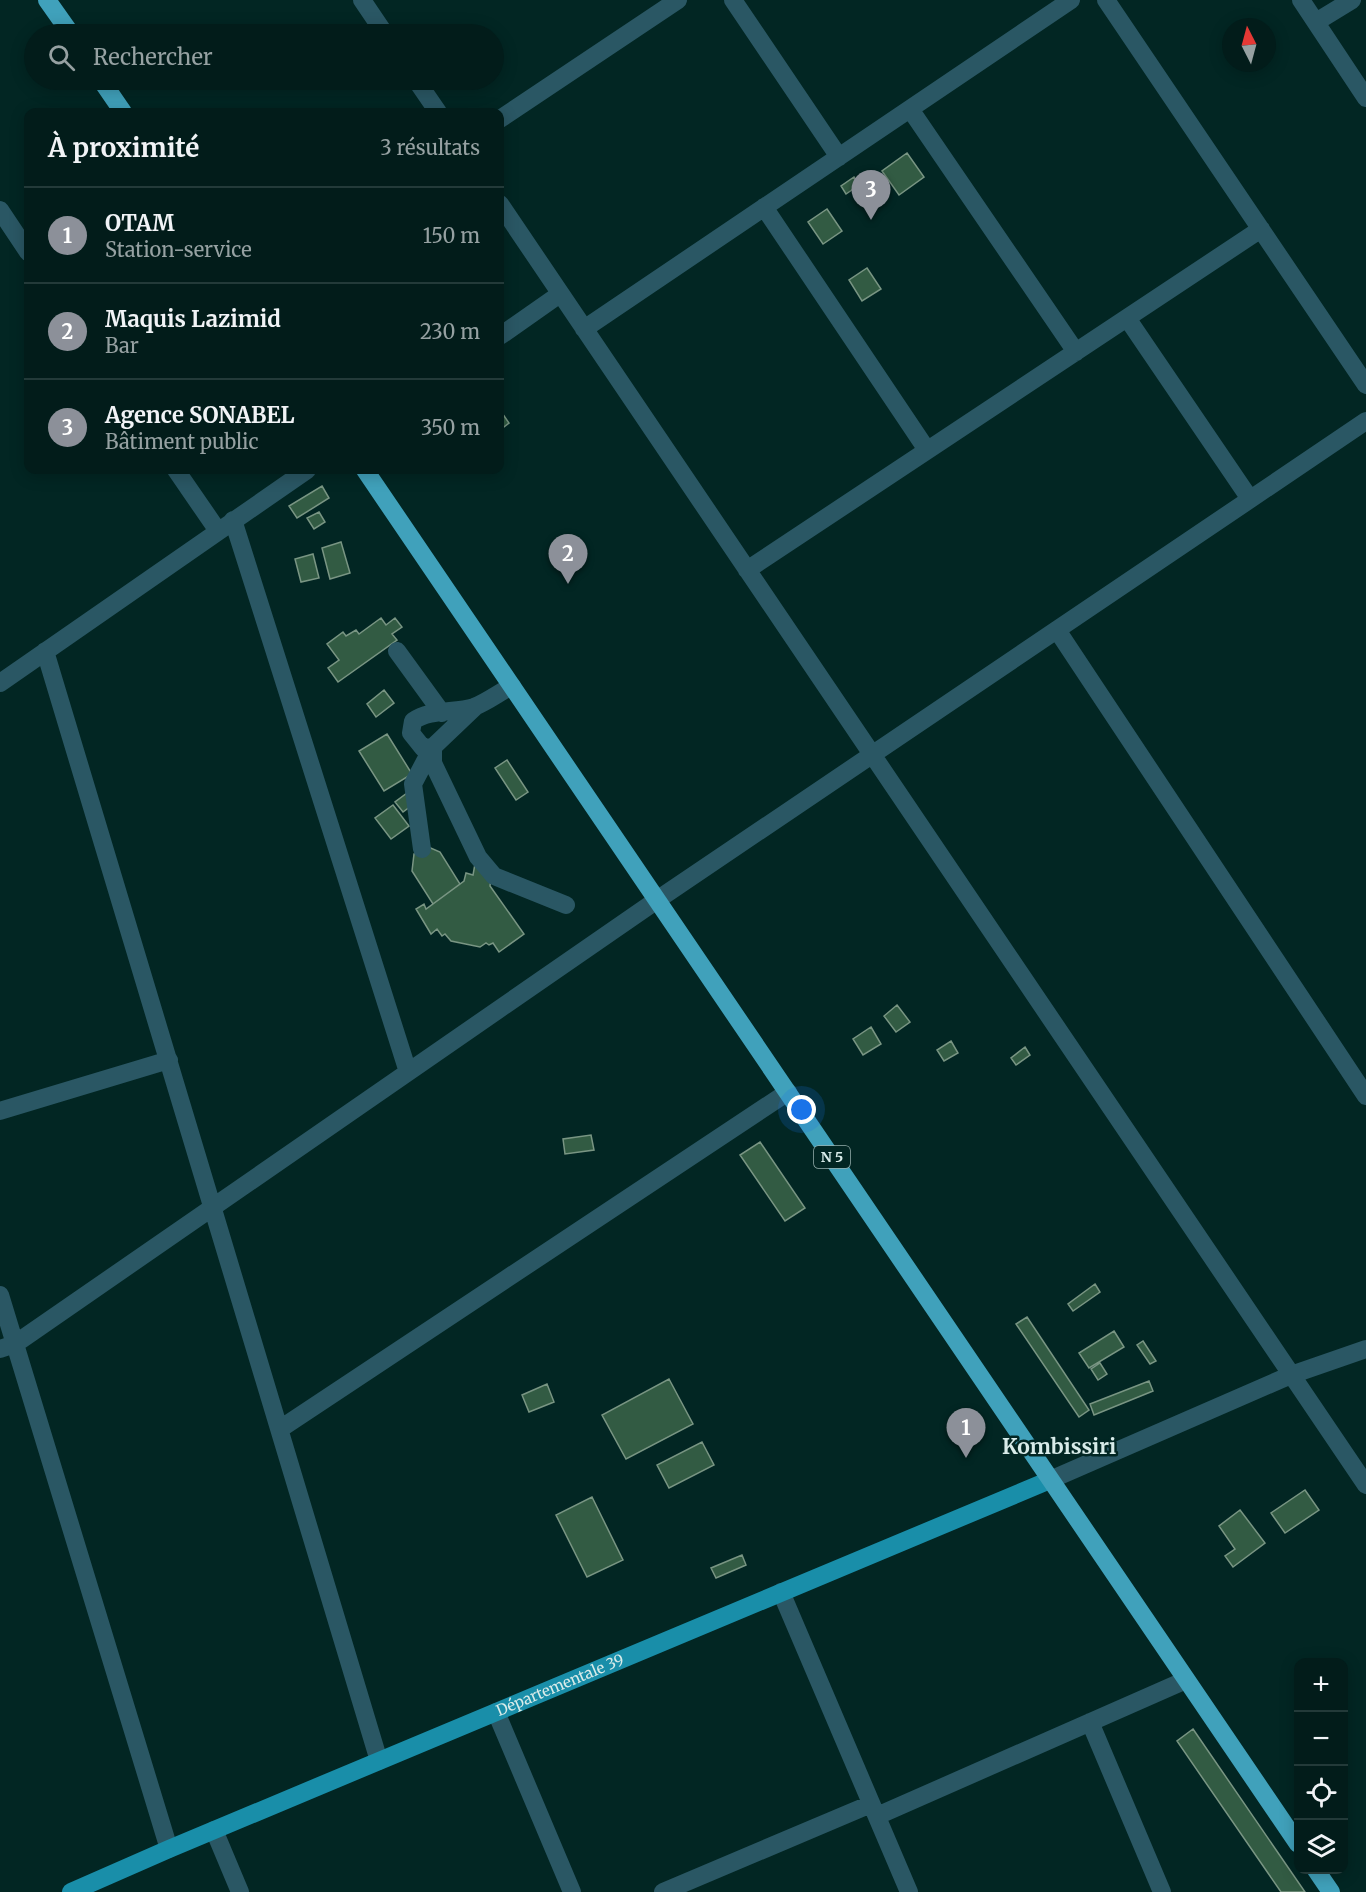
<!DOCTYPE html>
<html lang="fr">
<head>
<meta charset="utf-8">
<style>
	:root { --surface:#021c1a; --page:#102927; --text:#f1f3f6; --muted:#96a1a2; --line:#233a39; --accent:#8c9099 }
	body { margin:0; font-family:Merriweather,serif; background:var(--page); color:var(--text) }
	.controls { position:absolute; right:18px; bottom:18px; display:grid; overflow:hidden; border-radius:12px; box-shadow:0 3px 15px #0003 }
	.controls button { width:54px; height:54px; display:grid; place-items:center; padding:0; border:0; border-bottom:2px solid var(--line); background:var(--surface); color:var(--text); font:30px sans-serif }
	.compass { position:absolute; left:1222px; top:18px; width:54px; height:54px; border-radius:50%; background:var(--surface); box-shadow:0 3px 15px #0003; rotate:354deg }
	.you { position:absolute; left:802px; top:1110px; width:21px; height:21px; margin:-15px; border:4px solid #fff; border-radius:50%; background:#1a73e8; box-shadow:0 0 0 9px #1a73e833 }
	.badge { display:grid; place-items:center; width:39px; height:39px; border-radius:50%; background:var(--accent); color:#fff; font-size:20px; font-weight:700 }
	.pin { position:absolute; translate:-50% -50px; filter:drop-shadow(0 2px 3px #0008) }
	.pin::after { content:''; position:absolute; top:32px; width:21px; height:18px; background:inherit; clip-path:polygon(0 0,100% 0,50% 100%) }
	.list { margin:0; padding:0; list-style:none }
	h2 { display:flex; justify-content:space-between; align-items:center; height:78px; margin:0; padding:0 24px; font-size:26px }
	h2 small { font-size:20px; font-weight:400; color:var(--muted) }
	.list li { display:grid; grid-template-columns:39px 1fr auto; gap:18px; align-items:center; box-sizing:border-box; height:96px; padding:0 24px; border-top:2px solid var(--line) }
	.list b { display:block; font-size:22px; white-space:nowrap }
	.list p { margin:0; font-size:20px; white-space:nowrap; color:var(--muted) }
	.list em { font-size:20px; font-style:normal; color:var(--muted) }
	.icon { flex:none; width:33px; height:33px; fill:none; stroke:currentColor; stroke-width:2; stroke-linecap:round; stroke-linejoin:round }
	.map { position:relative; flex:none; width:1366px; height:1892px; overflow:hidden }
	.search { position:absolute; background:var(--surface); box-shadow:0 3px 15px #0003; left:24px; top:24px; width:480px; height:66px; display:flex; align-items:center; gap:15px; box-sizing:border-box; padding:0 21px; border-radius:33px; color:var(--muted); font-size:22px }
	.panel { position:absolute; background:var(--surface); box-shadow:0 3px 15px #0003; left:24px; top:108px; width:480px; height:366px; border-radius:12px }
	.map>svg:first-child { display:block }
	.building { fill:#325b43; stroke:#799583; stroke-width:1.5 }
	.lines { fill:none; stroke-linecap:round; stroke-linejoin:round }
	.minor { stroke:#2a5764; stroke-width:18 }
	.major { stroke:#198ea9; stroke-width:18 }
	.highway { stroke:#40a1bb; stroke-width:18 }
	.labels { text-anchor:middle; stroke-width:5; stroke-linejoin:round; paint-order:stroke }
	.shield { fill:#022623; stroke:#98b0ae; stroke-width:1.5 }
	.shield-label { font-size:14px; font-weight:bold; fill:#d8ebe9 }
	.street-label { font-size:15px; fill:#d8ebe9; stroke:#022623 }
	.district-label { font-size:21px; font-weight:bold; fill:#d8ebe9; stroke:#022623 }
</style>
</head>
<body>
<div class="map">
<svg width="1366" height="1892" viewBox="0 0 1366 1892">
	<rect width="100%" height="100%" fill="#022623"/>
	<path class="building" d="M907,153L924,177L899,195L882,171Z
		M854,177L859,185L846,194L841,186Z
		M827,209L842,231L823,244L808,222Z
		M867,268L881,289L862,301L849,280Z
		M500,410L509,423L500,430Z
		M322,486L329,498L297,518L289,506Z
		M319,512L325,522L314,529L307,518Z
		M341,542L350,573L330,579L322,548Z
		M313,554L319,578L301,582L295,559Z
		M381,618L386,625L395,618L402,627L392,634L397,640L338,682L328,668L339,660L327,644L343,632L346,636L356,630L359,634Z
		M384,690L394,703L376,717L367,704Z
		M387,734L412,774L384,791L359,751Z
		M507,760L528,792L516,800L495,768Z
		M407,793L415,803L403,812L395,802Z
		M393,805L409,826L391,839L375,818Z
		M426,846L440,852L460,884L433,904L412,871L414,854Z
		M475,864L491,878L490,886L524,934L499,952L493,943L489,945L486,943L480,947L451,941L445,934L442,936L437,929L431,934L416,909L424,904L426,909L464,881L466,873L473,875Z
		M897,1005L910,1022L896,1032L884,1016Z
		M871,1027L881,1044L863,1055L853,1039Z
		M951,1041L958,1053L944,1061L937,1050Z
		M1025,1047L1030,1055L1016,1065L1011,1058Z
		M591,1135L594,1150L565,1154L563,1139Z
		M760,1142L805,1208L785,1221L740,1155Z
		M1095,1284L1100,1292L1073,1311L1068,1304Z
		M1027,1317L1089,1410L1079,1417L1016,1324Z
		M1114,1331L1124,1347L1089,1368L1079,1353Z
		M1143,1341L1156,1361L1150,1364L1137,1345Z
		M1100,1363L1107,1374L1098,1380L1091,1369Z
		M669,1379L693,1424L626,1459L602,1415Z
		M1149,1381L1153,1391L1094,1415L1090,1404Z
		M547,1384L554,1402L529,1412L522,1395Z
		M702,1442L714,1465L669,1488L657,1465Z
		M1305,1490L1319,1510L1285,1533L1271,1513Z
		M592,1497L623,1560L587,1577L556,1515Z
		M1240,1510L1265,1543L1233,1567L1225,1556L1235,1549L1219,1526Z
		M742,1555L746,1565L716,1578L711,1568Z
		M1193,1729L1305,1892H1281L1177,1741Z"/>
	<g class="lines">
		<path class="minor" d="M362,0L385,34
			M733,0L839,157
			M1106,0L1366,385
			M1301,0L1366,98
			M1316,22L1352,0
			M416,80L438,112
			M910,109L1076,352
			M500,119L678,0
			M500,204L1366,1485
			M764,207L927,450
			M0,210L28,252
			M1127,318L1250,499
			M584,329L1071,0
			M500,336L560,294
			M176,470L218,531
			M233,520L408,1072
			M747,570L1261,229
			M1057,630L1366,1096
			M45,651L379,1761
			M397,651L442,713
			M0,683L307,470
			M475,707L433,747L423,748L411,733L413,721C430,709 454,713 474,707C487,702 500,692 512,686
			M433,747V763L478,857L494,876L566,905
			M422,849L413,784L432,748
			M0,1111L169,1060
			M0,1295L169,1849
			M0,1349L15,1344L657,900L1366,421
			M280,1429L788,1092
			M1050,1480L1291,1375L1366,1349
			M781,1592L909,1892
			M496,1712L572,1892
			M1090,1722L1162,1892
			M877,1816L1186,1680
			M214,1830L240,1892
			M663,1892L871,1804"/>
		<path class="major" id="s1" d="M71,1892L169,1849L1050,1480"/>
		<path class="highway" d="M47,0L71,34
			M101,80L123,112
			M365,470L1298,1844
			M1316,1870L1331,1892"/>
	</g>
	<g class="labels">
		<rect class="shield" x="814" y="1146" width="36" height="22" rx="4.5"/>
		<g class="shield-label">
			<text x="832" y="1162">N 5</text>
		</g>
		<g class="street-label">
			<text dy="5" stroke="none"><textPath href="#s1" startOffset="531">Départementale 39</textPath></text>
		</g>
		<g class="district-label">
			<text x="1059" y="1454">Kombissiri</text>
		</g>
	</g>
</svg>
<div class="controls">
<button>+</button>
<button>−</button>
<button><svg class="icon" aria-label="locate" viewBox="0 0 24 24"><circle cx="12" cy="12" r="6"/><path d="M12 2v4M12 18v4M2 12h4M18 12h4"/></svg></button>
<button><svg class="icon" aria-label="layers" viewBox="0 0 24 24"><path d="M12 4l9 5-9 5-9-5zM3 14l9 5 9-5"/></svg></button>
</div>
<svg class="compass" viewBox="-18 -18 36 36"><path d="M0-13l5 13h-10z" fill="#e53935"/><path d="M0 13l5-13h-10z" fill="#96a1a2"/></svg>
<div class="you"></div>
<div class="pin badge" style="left:966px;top:1458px">1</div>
<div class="pin badge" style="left:568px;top:584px">2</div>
<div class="pin badge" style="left:871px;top:220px">3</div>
<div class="search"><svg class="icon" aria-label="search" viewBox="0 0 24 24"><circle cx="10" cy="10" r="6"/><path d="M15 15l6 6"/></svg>Rechercher</div>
<section class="panel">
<h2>À proximité<small>3 résultats</small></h2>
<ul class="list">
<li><span class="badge">1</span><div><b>OTAM</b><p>Station-service</p></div><em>150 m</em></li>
<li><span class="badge">2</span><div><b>Maquis Lazimid</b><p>Bar</p></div><em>230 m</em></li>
<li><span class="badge">3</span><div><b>Agence SONABEL</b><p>Bâtiment public</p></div><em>350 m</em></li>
</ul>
</section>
</div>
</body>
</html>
